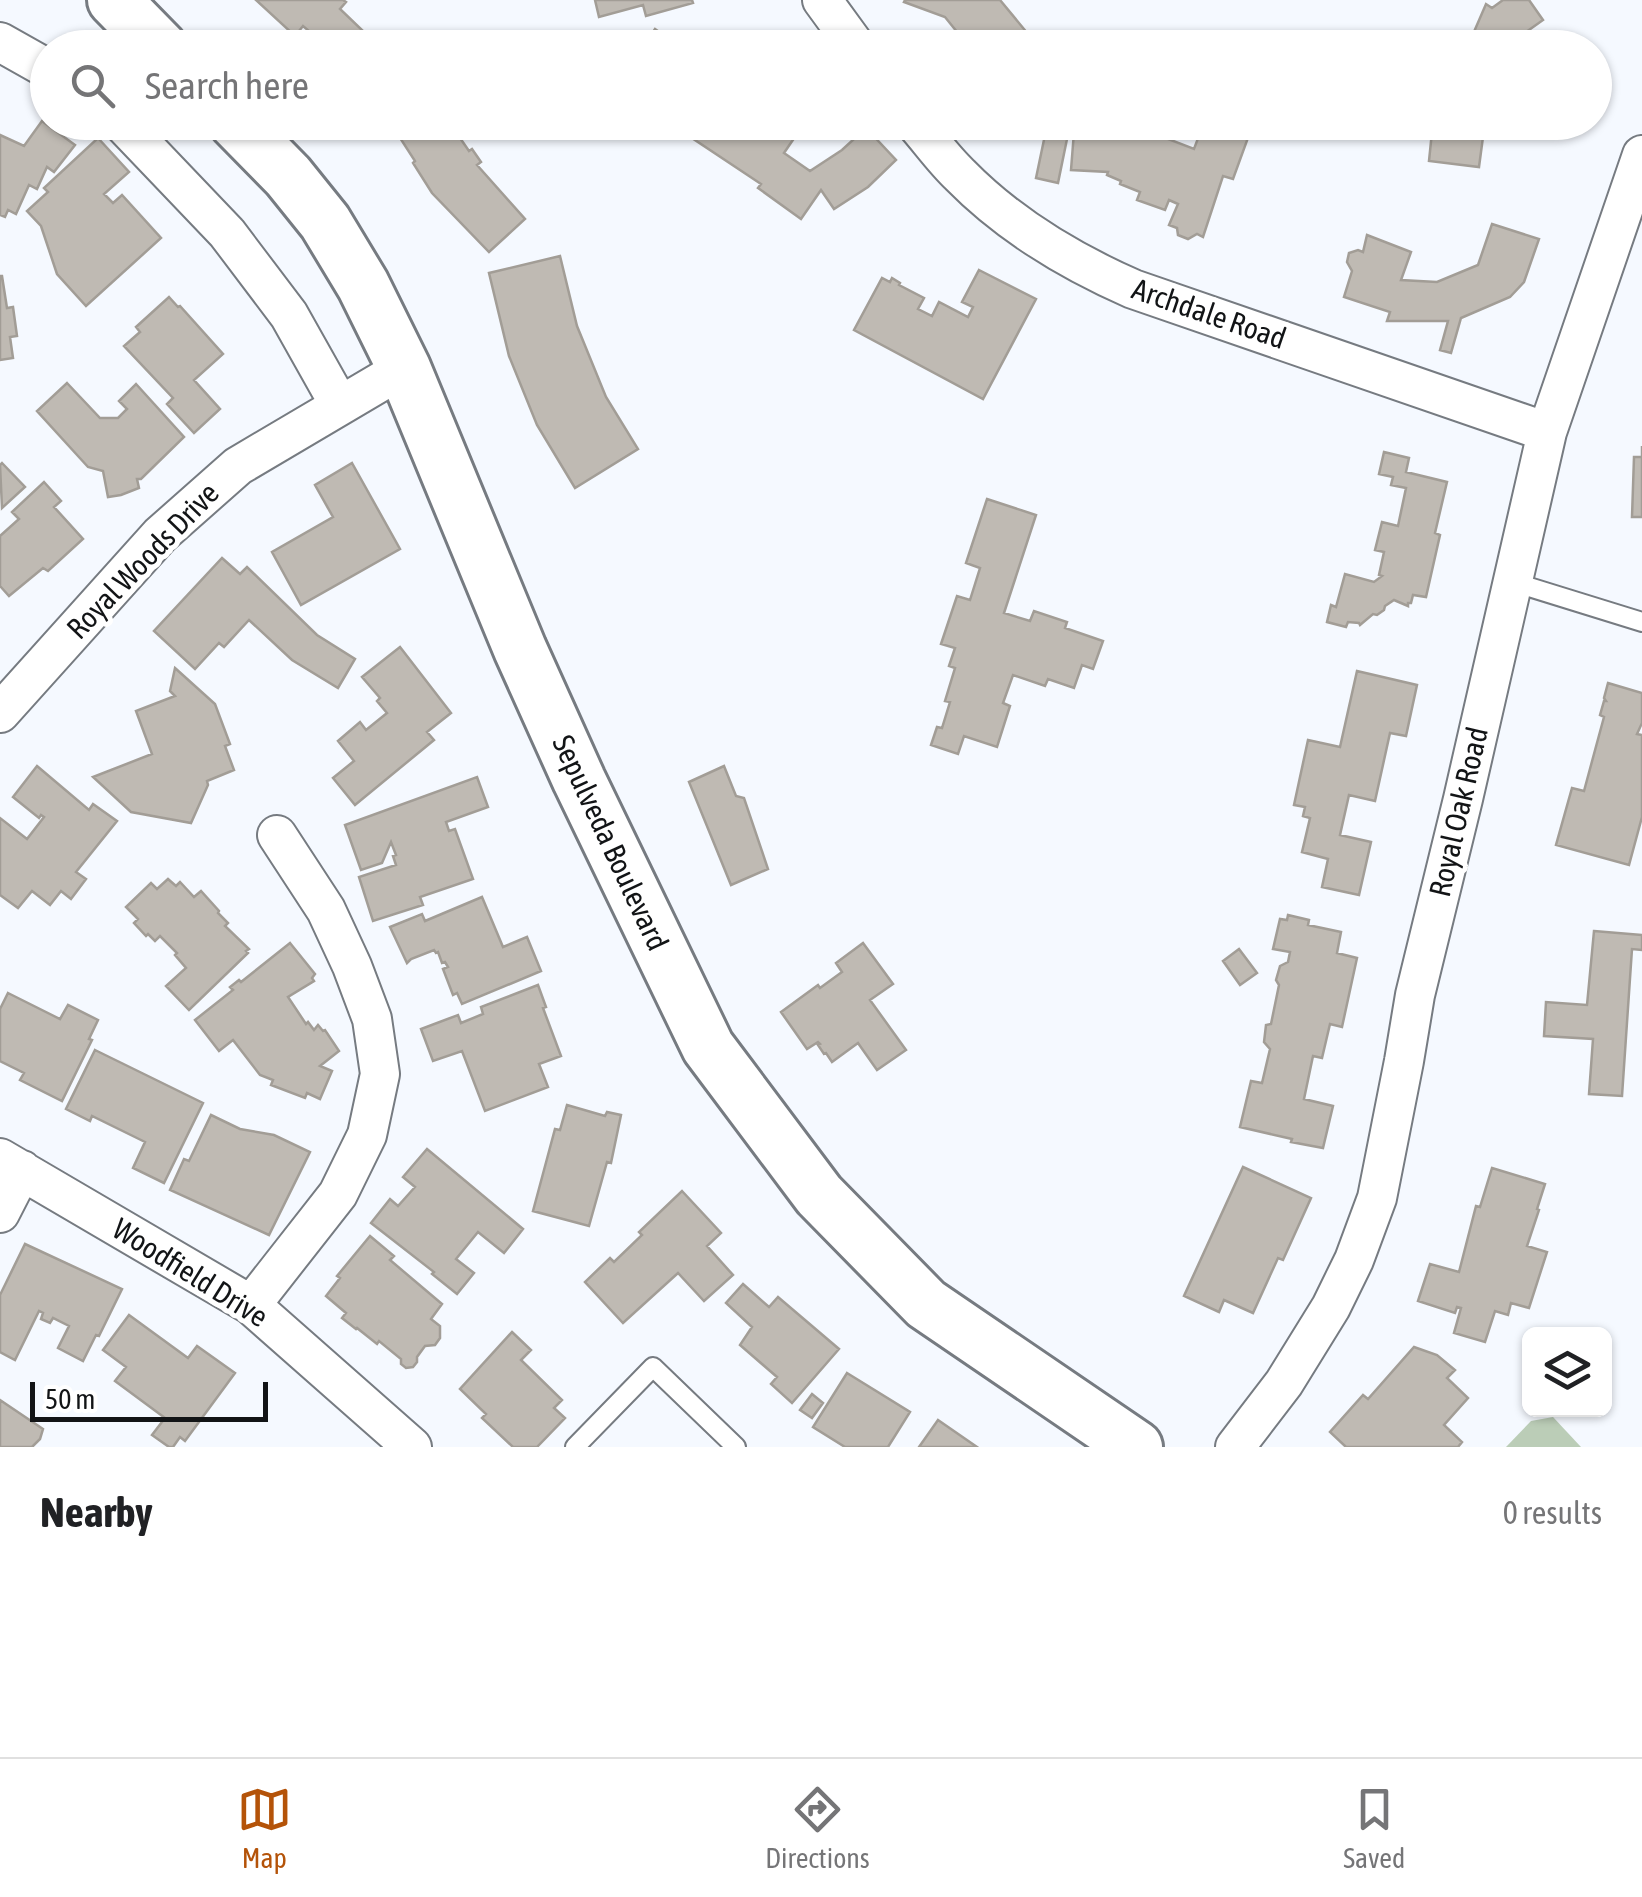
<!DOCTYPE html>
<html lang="en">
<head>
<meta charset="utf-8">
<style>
	:root { --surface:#fff; --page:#f2f2f2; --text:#202124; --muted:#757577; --line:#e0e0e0; --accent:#b45309 }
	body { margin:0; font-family:"Asap Condensed",sans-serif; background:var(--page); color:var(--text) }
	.controls { position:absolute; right:30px; bottom:30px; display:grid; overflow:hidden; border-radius:15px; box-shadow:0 2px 8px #0004 }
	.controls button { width:90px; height:90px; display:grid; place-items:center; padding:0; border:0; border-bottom:2px solid var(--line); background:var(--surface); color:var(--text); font:50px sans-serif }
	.scale { position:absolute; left:30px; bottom:25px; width:238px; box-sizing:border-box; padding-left:10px; border:5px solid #121416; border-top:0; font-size:28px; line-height:35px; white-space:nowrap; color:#121416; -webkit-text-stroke:8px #fff; paint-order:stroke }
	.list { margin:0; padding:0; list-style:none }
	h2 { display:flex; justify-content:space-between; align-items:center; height:130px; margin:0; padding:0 40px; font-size:42px }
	h2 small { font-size:32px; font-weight:400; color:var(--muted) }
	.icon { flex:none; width:55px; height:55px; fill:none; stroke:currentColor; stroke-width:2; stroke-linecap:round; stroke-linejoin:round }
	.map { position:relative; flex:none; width:1642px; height:1447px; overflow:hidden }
	.search { position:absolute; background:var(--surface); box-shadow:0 2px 8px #0004; left:30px; right:30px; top:30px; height:110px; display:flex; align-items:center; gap:25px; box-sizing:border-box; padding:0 35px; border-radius:55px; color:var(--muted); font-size:38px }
	.sheet { height:310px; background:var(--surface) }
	nav { display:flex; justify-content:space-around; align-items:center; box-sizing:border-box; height:140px; border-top:2px solid var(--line); background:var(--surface); font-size:28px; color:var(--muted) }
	nav a { display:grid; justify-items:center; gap:5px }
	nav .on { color:var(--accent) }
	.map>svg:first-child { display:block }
	.green { fill:#bbcdb7 }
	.building { fill:#bfbab3; stroke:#a29d96; stroke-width:2.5 }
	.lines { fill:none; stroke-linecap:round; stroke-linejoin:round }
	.service-casing { stroke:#767b81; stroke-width:22 }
	.minor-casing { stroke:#767b81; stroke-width:42 }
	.secondary-casing { stroke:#767b81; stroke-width:58 }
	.service { stroke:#fff; stroke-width:18 }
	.minor { stroke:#fff; stroke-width:38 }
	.secondary { stroke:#fff; stroke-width:52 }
	.labels { text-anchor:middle; stroke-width:10; stroke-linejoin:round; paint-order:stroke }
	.street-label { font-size:30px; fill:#121416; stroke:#fff }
</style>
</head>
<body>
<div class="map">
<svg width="1642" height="1447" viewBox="0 0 1642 1447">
	<rect width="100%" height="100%" fill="#f5f9ff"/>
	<path class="green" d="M1553,1417L1581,1447H1506L1531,1421Z"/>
	<path class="building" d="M256,0H343L346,2L340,9L362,30L345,48H329L303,26L295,36Z
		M595,0H692L693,3L646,16L643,5L599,17Z
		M905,0H1000L1033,40L1031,41L1036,48H970L945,17L904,2Z
		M1503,0H1529L1543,20L1522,35L1517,48H1467L1486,4L1492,8Z
		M655,29L682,48H642Z
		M42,121L75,145L54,172L47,167L37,189L29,185L16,214L8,210L5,217L0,215V135L24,146Z
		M399,122H449L469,151L472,149L481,162L477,165L525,219L489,252L432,193L413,163L415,161L393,127Z
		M693,122H793L801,128L784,153L810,171L842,150L866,128L896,160L868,187L834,209L821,190L801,219L758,188L761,184L686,134Z
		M1081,122H1116L1115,134H1117L1121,122H1154L1158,124L1155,134L1194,149L1200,133L1203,134L1207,122L1253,124L1233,179L1223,176L1203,237L1197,234L1188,239L1178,235L1177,228L1169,225L1178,204L1169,200L1165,210L1137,200L1140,192L1120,184L1121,181L1107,175L1108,172L1071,170L1074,132H1080Z
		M1433,122H1485L1479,167L1429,161Z
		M1045,135L1067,139L1058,183L1036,178Z
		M98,138L129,172L104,194L113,203L122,195L161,238L86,306L57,274L41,226L27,211L48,192L44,188Z
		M1492,224L1539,239L1524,282L1510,297L1461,318L1451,353L1440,350L1448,321H1387L1390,312L1344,297L1352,271L1347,262L1349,253L1358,250L1363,252L1367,235L1411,252L1401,280L1437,282L1478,265Z
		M560,256L577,326L606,397L638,449L575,488L537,425L509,356L489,273Z
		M979,270L1036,299L983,399L854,330L882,278L890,282L892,278L900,283L899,285L924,298L918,309L932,316L939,302L968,317L973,307L962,302Z
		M0,276H2L7,308L13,307L17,336L10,337L13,358L0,360Z
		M169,297L178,307L180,306L223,354L194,380L220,409L194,433L167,404L173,398L124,346L140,332L136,327Z
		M67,383L100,418H118L127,409L119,401L136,384L184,437L141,479H137L139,488L121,495L108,497L103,471L88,467L37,411Z
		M1642,446V517H1632L1634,457H1642Z
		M1384,452L1409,458L1406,472L1447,482L1435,533L1440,535L1426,597L1413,595L1411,603H1408V606L1394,600L1385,606L1384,610L1377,615L1373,614L1360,625L1359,623L1348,622L1346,627L1327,622L1331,605L1336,607L1345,574L1374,582L1382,576L1379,575L1384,552L1375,550L1382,522L1398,526L1406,488L1391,485L1393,477L1379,474Z
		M2,463L25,487L2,508L0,465Z
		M352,463L400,549L301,605L272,552L333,517L315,485Z
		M44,482L61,501L54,507L83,539L48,571L43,568L9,596L0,586V536L19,519L12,512Z
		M987,499L1036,515L1004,613L1030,621L1034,611L1067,622L1065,628L1103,641L1093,669L1082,665L1074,688L1048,679L1045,686L1013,675L1003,703L1010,706L997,747L964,736L958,754L931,745L937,727L942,728L950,702L945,701L955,668L949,666L955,648L941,644L957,596L970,600L980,568L966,563Z
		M222,558L240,574L247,567L317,635L355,659L338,688L292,660L249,620L224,647L219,643L195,669L154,631Z
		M400,647L451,713L427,732L434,740L355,805L333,778L354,761L338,741L360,722L366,730L387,713L377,701L380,698L362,677Z
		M175,668L215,704L230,744L225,746L234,770L207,781L208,785L191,823L131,812L93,777L152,754L136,711L175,696L170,691Z
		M1357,671L1417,685L1406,736L1390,733L1375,801L1349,795L1340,835L1371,842L1359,895L1322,887L1328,859L1302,852L1310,818L1303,816L1305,807L1294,805L1308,740L1340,747Z
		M1608,683L1642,693V723L1637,734L1642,735V817L1629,865L1556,845L1572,788L1584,791L1604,717L1600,715L1604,701H1606L1604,698Z
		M37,766L89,810L93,804L117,821L76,872L86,879L71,899L61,891L50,905L32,891L18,908L0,895V818L27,839L44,817L41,815L39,818L13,797Z
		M724,766L736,796L744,798L768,869L731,885L689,782Z
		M477,777L488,807L446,822L449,831L455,829L473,879L420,897L423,905L373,921L359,877L396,865L393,856L396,855L391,842L382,863L361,870L345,825Z
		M168,879L176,886L180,882L194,897L201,891L219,911L218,913L228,923L225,926L249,949L246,951L248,953L189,1010L166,986L186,968L175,955L177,953L160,936L155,941L148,934L146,936L134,923L138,919L126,907L151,883L157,889Z
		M482,897L503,947L527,937L541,971L462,1004L457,993L453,995L443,969L448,967L445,962L442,963L438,952L436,953L434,950L411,959L407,963L390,927L422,914L425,921Z
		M1288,915L1309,920L1308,925L1341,932L1337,953L1357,958L1342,1027L1330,1024L1322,1058L1313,1056L1304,1099L1333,1106L1323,1148L1291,1142L1292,1139L1240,1127L1251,1081L1262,1083L1270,1049L1264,1042L1266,1025L1271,1024L1279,985L1276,980L1280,966L1288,962L1290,952L1273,949L1280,919L1287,920Z
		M1594,931L1642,935V950L1632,949L1622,1096L1589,1094L1593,1039L1544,1036L1546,1002L1587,1005Z
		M290,943L315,974L312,978L314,981L288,997L306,1024L308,1022L314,1030L318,1025L323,1031L325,1030L339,1051L320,1066L332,1071L320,1099L307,1093L305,1098L271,1085L273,1080L260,1075L233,1040L219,1051L195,1020L233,990L230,987L239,980L241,982Z
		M863,943L893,984L870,1000L906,1050L877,1070L858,1043L832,1062L826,1053L824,1054L818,1045L820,1044L818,1042L807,1049L781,1012L818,985L820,988L842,972L836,963Z
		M1239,949L1257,973L1240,985L1223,961Z
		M538,985L546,1007L543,1008L561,1056L539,1064L548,1087L485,1111L462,1051L433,1061L421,1029L458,1015L461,1023L483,1014L481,1007Z
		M8,993L60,1019L68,1005L98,1020L89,1039L92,1040L62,1101L20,1080L24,1073L0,1061V1009Z
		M95,1050L203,1103L164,1183L133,1168L145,1142L92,1116L90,1121L66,1109Z
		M567,1105L605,1116L607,1112L621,1115L611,1163L607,1162L589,1226L533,1211L555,1129L560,1130Z
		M211,1115L240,1129L274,1135L310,1152L269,1235L170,1190L184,1159L189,1161Z
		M427,1149L523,1229L504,1253L478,1232L456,1259L474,1273L457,1294L432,1274L434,1272L371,1223L390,1199L398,1206L415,1187L403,1177Z
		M1243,1167L1311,1198L1283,1260L1278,1258L1253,1313L1224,1300L1219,1312L1184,1296Z
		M1492,1168L1545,1184L1537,1209L1539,1210L1527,1246L1547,1252L1529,1308L1511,1303L1508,1315L1495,1311L1485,1342L1454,1333L1461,1308L1457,1307L1455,1313L1418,1301L1430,1264L1459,1272L1476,1206L1480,1207Z
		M682,1191L721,1233L707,1246L733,1275L704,1301L678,1273L623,1323L585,1282L610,1258L614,1262L642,1235L639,1232Z
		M370,1236L394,1256L390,1260L442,1304L431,1319L440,1326V1338L435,1345L425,1346L417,1357V1362L413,1367L406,1368L401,1364V1359L379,1341L377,1344L357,1328L356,1329L342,1318L346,1313L326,1296L340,1278L337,1276Z
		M25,1244L122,1289L99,1336L96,1335L83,1361L58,1348L69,1326L53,1318L50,1323L41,1319L43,1313L39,1311L15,1360L0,1352V1295Z
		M743,1284L769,1307L778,1297L839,1349L792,1403L771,1384L777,1377L740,1345L752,1327L726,1303Z
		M129,1315L188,1358L197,1346L235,1373L185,1441L180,1437L173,1447H169L152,1435L165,1418L115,1381L126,1367L103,1350Z
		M512,1332L531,1350L521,1360L562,1400L554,1408L565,1418L537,1447H513L482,1418L486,1414L460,1389Z
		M1414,1347L1437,1355L1455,1370L1447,1378L1468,1398L1444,1425L1462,1442L1458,1447H1346L1330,1432L1363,1395L1368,1399Z
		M847,1373L910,1412L888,1447H845L813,1427Z
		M812,1394L823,1403L812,1418L800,1410Z
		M0,1400L43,1429L40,1439L32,1447H0Z
		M938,1420L977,1447H919Z"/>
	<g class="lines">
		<defs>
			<path id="service" d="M1513,582L1642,622
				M575,1447L653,1367L736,1447"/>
			<path id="minor" d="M822,0L857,48
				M0,42L48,69
				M121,122L227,233L289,315L339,404
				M914,122C930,140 943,159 960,175C1009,225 1069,261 1133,289L1547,432
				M0,713L160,535L238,466L404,368
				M0,1158L251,1305L412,1447
				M0,1213L22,1170
				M251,1305L338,1194L367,1135L380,1074L372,1019L352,966L326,910L277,835
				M1235,1447L1284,1383L1331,1307L1354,1260L1377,1198L1404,1061L1415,995L1463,799L1547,432L1642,155"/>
			<path id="secondary" d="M114,0L161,48
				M235,122L288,176L325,222L363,285L404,368L520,649L579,780L708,1047L819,1195L926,1304L1136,1447"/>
		</defs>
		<use href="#service" class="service-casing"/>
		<use href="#minor" class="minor-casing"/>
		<use href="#secondary" class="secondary-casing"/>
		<use href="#service" class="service"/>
		<use href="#minor" class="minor"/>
		<use href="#secondary" class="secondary"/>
	</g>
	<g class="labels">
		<g class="street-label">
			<text transform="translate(1209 314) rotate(19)" y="10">Archdale Road</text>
			<text transform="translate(143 561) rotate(-46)" y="10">Royal Woods Drive</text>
			<text transform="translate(1459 812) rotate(-77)" y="10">Royal Oak Road</text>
			<text transform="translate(610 843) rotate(65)" y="10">Sepulveda Boulevard</text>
			<text transform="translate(190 1273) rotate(32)" y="10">Woodfield Drive</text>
		</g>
	</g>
</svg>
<div class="controls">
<button><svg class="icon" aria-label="layers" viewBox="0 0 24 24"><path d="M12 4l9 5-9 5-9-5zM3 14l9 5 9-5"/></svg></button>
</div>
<div class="scale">50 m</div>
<div class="search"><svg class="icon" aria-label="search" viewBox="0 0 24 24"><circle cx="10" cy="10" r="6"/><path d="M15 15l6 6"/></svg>Search here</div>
</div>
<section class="sheet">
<h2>Nearby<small>0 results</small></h2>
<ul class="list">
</ul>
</section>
<nav>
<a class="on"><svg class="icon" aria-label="map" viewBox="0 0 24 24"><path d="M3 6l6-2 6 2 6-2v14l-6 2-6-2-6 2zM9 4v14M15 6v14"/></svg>Map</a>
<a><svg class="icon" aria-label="directions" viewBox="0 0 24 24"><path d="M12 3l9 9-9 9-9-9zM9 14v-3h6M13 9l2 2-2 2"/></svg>Directions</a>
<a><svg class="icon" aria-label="saved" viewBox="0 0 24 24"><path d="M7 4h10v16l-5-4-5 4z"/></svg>Saved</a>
</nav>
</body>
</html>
